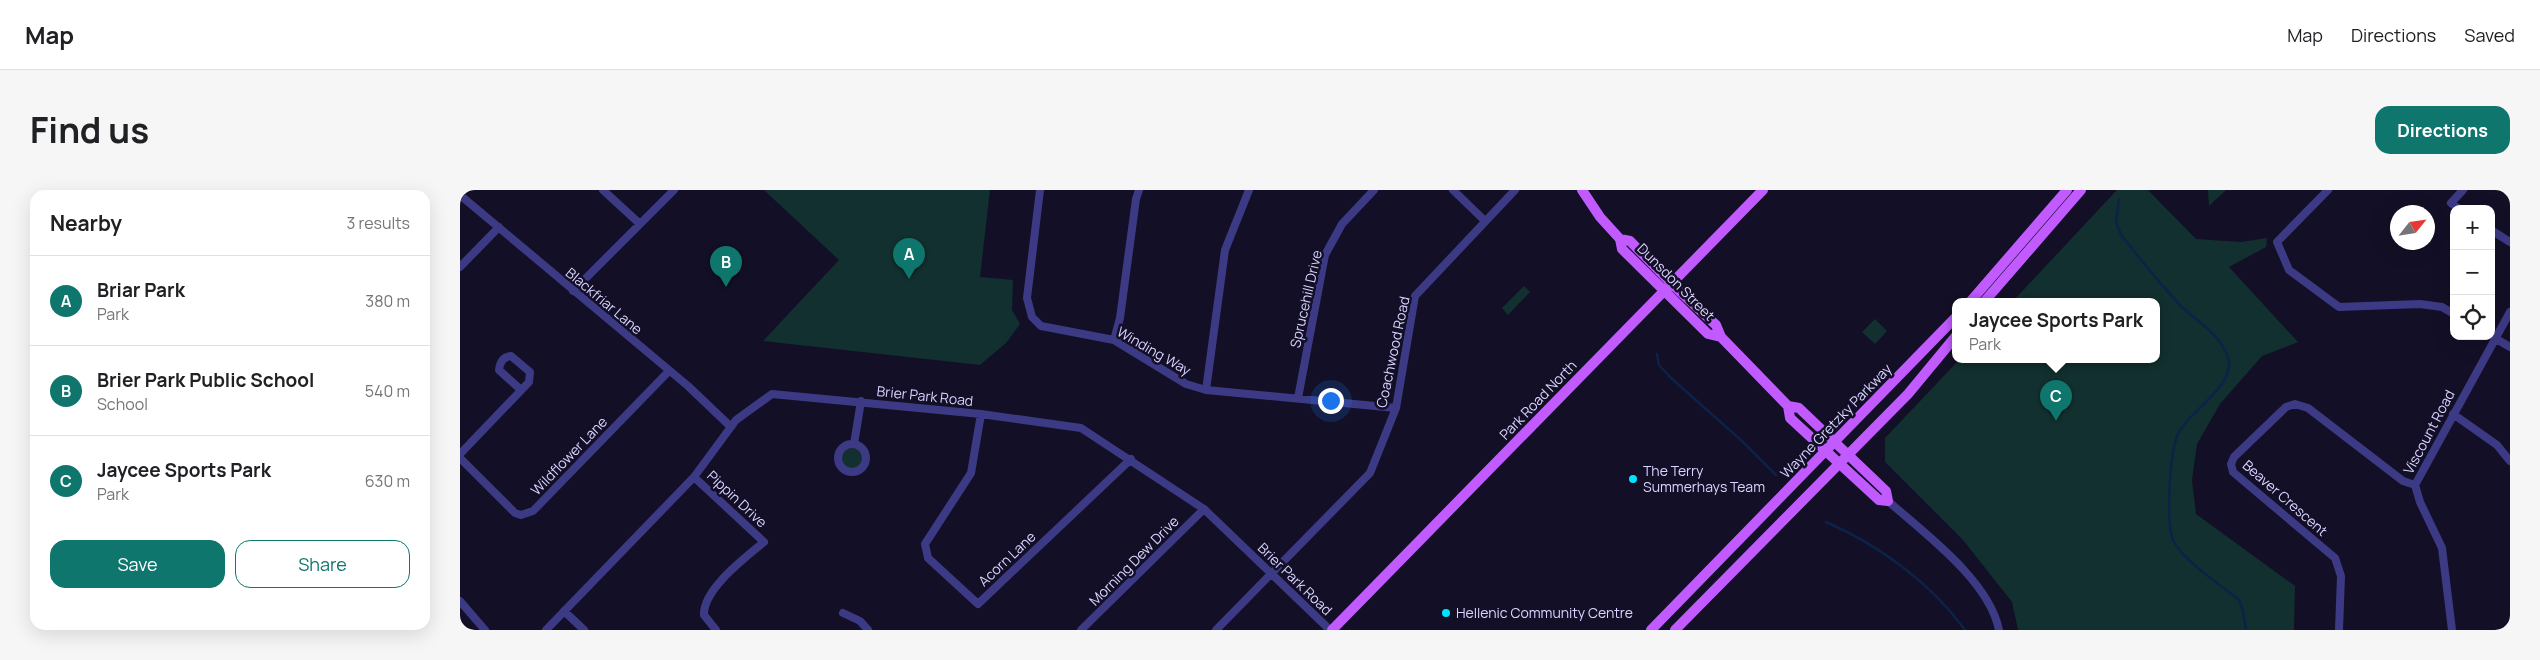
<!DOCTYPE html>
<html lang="en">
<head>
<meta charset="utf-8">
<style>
	:root { --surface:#fff; --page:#f6f6f6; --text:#202124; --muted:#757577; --line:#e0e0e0; --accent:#0f766e }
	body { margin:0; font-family:Manrope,sans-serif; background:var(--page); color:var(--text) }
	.controls { position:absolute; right:15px; top:15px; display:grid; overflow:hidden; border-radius:10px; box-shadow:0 5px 20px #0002 }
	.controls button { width:45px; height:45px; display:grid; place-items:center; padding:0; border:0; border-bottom:1px solid var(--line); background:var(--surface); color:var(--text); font:25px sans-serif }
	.compass { position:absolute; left:1930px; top:15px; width:45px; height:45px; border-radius:50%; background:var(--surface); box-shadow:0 5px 20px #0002; rotate:60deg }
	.you { position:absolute; left:870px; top:210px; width:18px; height:18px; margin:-12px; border:4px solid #fff; border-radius:50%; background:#1a73e8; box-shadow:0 0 0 8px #1a73e833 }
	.badge { display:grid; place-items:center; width:32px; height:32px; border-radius:50%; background:var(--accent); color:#fff; font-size:16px; font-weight:700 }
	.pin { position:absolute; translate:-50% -41px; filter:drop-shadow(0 1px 2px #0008) }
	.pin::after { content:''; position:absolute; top:26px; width:18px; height:15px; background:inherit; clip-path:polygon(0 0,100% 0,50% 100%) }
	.popup { position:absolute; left:1492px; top:108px; width:208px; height:65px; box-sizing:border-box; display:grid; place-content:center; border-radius:10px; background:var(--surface); filter:drop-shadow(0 1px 4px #0005); font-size:16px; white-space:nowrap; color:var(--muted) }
	.popup b { font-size:19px; color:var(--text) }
	.popup::after { content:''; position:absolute; left:50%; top:100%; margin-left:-10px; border:10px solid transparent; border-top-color:var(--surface) }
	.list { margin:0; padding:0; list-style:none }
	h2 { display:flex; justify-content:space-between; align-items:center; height:65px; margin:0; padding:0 20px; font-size:21px }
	h2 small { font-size:16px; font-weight:400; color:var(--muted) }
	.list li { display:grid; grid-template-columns:32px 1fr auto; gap:15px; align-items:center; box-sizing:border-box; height:90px; padding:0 20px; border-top:1px solid var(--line) }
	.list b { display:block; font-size:19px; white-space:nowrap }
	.list p { margin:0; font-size:16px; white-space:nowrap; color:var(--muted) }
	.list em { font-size:16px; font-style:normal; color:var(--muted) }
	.actions { display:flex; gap:10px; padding:15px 20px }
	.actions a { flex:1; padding:11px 0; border:1px solid var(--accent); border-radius:15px; text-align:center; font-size:18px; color:var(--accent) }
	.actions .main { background:var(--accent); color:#fff }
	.icon { flex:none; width:28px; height:28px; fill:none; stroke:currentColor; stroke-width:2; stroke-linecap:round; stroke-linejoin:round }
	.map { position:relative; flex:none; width:2050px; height:440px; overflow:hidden; border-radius:15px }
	header { display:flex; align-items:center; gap:30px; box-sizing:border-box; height:70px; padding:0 25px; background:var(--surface); border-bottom:1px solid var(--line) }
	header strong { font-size:24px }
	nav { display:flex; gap:28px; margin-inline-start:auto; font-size:18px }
	.intro { display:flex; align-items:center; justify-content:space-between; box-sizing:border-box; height:120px; padding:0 30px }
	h1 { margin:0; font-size:35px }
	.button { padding:12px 22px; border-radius:15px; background:var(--accent); color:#fff; font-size:18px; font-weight:700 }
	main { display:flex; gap:30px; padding:0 30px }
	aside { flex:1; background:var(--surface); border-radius:15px; box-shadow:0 5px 20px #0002 }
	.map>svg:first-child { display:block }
	.green { fill:#12302f }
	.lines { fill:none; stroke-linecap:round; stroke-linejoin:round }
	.stream { stroke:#0c2248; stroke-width:2.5 }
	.minor { stroke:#3d3a85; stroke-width:8 }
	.major { stroke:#c25bff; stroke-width:10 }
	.poi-dot { fill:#00e5ff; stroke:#130f26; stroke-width:2 }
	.labels { text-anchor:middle; stroke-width:5; stroke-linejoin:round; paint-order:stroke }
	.street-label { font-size:14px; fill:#d9d4ff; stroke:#130f26 }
	.poi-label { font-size:14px; fill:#d9d4ff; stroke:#130f26; text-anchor:start }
</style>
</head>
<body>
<header>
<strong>Map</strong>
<nav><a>Map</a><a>Directions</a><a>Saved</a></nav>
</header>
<div class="intro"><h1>Find us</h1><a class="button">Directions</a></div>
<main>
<aside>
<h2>Nearby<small>3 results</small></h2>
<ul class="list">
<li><span class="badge">A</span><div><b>Briar Park</b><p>Park</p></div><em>380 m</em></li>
<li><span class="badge">B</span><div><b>Brier Park Public School</b><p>School</p></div><em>540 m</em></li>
<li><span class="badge">C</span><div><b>Jaycee Sports Park</b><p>Park</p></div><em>630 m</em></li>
</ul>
<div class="actions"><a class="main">Save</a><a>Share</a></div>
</aside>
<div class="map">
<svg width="2050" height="440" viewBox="0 0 2050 440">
	<rect width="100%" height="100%" fill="#130f26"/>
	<path class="green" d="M304,0H530L520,87L553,90L552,120L560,134L546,153L520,175L303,151L379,70Z
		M1657,0H1688L1736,49L1781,52L1807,48L1806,57L1769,77L1838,152L1802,166L1760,214L1737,254L1732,290L1736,324L1835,396L1834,440H1558L1552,412L1503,350L1425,272V248L1499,170H1696V112H1552Z
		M1748,0H1766L1749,16Z
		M1064,96L1070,102L1048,125L1042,118Z
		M1415,129L1427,141L1415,154L1402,142Z
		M381 269a11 11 0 1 1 22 0a11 11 0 1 1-22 0Z"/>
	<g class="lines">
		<path class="stream" d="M1659,9L1656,32L1661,45C1680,69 1699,93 1720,115C1735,130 1761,145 1768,167C1777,196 1728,221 1718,244C1710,262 1705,335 1714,352C1726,373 1760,394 1779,410L1783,420L1786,440
			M1197,164L1199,175L1211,188L1282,251L1316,285
			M1366,332C1419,355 1471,393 1505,440"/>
		<path class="minor" d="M143,0L180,34
			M580,0L567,108L572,127L581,136L654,150L726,194L746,200L936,218
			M993,0L1024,30
			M1868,0L1817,52L1829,80L1879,117L1960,114L1982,117L1994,124
			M0,5L228,196L271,237
			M1999,19L1991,13L2003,0
			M2031,40L2050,52
			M0,77L39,37
			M113,101L214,0
			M2033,147L2050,157
			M654,150L660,128L676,9L679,0
			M746,200L765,60L789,0
			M838,208L865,65L882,34L914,0
			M521,224L511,283L465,354L468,368L518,414L671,269
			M1993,224L2037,255L2050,271
			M378 268a14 14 0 1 1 28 0a14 14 0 1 1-28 0Z
			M394,254L401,211
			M0,264L69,192L70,182L51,166C43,167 40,172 39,180L61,200
			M0,268L55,323L61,325L73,321L209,181
			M234,287L304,352C285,368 243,399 244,425L256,440
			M1428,311C1464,343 1529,390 1539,440
			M0,411L25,440
			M104,421L124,440
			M383,423L400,431L408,440
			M86,440L234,287L276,230L312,204L521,224L621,238L744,319L870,440
			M621,440L744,319
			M756,440L910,283L936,218L955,106L1055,0
			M1879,440L1881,386L1875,368L1773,282L1771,274L1774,267L1826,217L1835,214L1848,218L1943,291L1955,295
			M1992,440L1982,358L1960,312L1955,295L2050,122"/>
		<path class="major" d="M1122,0L1140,27L1160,49L1162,59L1248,144L1261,147
			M1160,49L1170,51L1212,94L1256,135L1261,147L1328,216L1339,218L1426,301L1428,311L1419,310L1330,228L1328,216
			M1510,112L1607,0
			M1524,112L1621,0
			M872,440L1303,0
			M1191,440L1496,127
			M1215,440L1448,204L1496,146"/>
	</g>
	<g class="poi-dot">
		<circle cx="1173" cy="289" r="5"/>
		<circle cx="986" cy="423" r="5"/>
	</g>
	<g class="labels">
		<g class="street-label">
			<text transform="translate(1216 92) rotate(45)" y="5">Dunsdon Street</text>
			<text transform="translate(846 109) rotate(-77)" y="5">Sprucehill Drive</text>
			<text transform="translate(144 111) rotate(40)" y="5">Blackfriar Lane</text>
			<text transform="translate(694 161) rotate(30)" y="5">Winding Way</text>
			<text transform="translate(933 162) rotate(-78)" y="5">Coachwood Road</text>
			<text transform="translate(465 206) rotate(6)" y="5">Brier Park Road</text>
			<text transform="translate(1078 210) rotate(-46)" y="5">Park Road North</text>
			<text transform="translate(1376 231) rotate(-46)" y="5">Wayne Gretzky Parkway</text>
			<text transform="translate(1969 242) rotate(-62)" y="5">Viscount Road</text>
			<text transform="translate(109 266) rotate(-46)" y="5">Wildflower Lane</text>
			<text transform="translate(1825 308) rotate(41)" y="5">Beaver Crescent</text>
			<text transform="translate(277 309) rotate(43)" y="5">Pippin Drive</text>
			<text transform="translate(547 369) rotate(-43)" y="5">Acorn Lane</text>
			<text transform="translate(674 371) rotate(-45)" y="5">Morning Dew Drive</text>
			<text transform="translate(835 389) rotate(44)" y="5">Brier Park Road</text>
		</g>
		<g class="poi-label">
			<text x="1183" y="286">The Terry<tspan x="1183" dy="16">Summerhays Team</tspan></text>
			<text x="996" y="428">Hellenic Community Centre</text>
		</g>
	</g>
</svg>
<div class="controls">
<button>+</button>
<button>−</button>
<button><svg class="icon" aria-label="locate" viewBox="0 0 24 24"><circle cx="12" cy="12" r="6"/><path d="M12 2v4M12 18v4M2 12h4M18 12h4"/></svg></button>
</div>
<svg class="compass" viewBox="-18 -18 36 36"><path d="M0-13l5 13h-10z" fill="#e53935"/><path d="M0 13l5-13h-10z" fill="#757577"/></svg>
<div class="you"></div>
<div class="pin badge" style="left:449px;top:89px">A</div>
<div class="pin badge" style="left:266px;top:97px">B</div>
<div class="pin badge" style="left:1596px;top:231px">C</div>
<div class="popup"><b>Jaycee Sports Park</b>Park</div>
</div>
</main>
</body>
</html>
